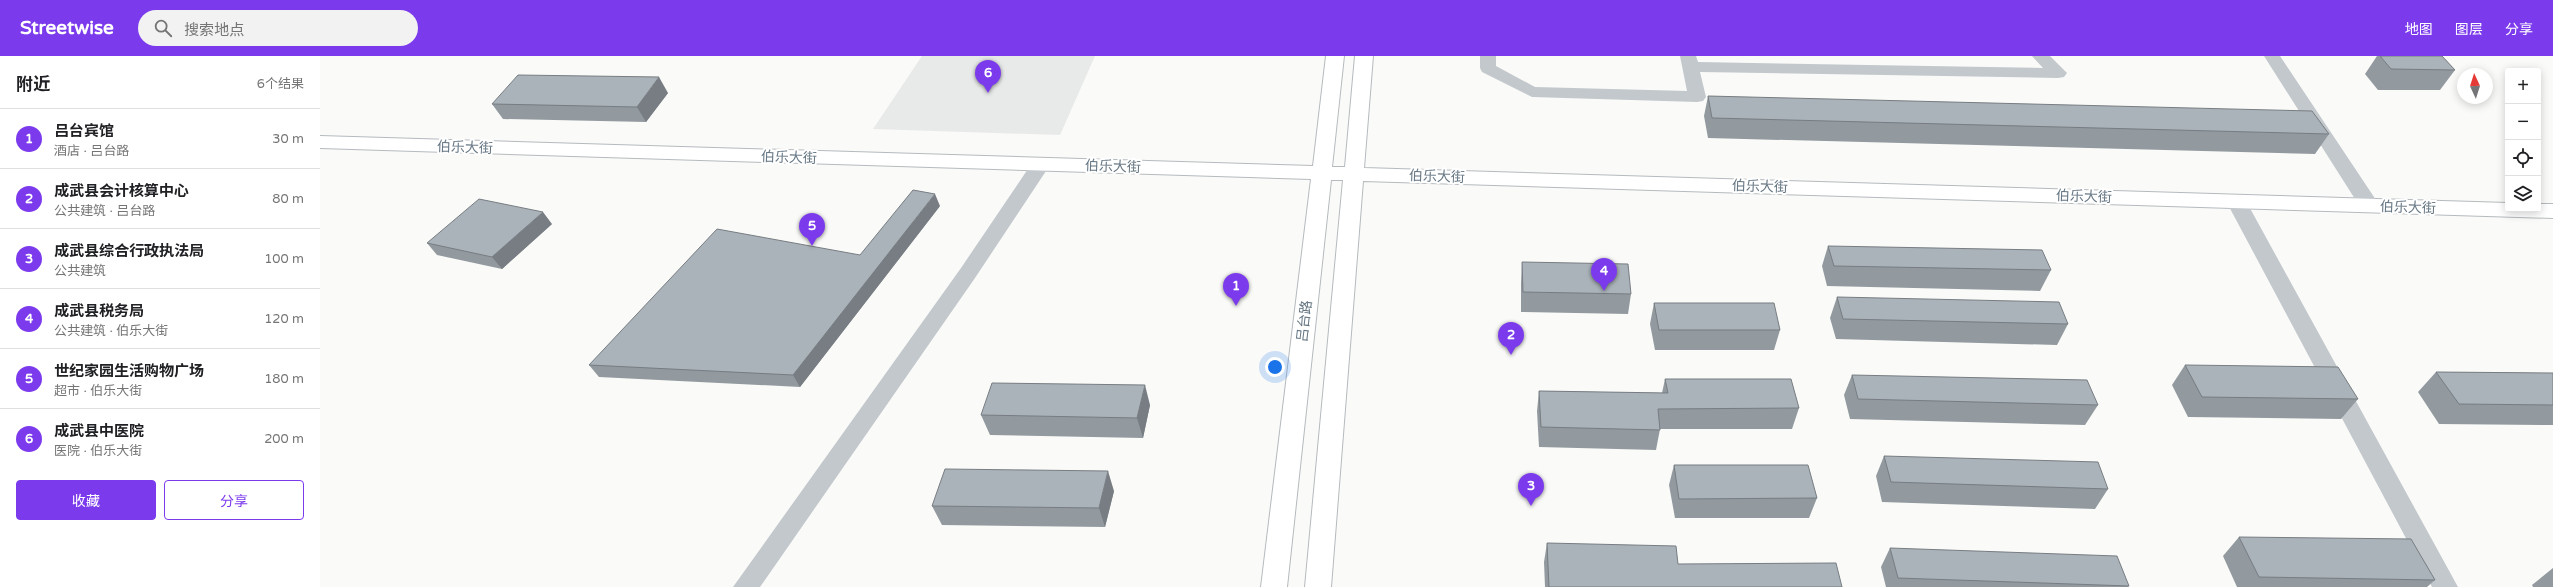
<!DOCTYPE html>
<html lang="zh">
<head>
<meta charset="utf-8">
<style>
	:root { --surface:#fff; --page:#f2f2f2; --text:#202124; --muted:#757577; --line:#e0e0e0; --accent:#7c3aed }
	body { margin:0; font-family:"Varela Round","Noto Sans SC",sans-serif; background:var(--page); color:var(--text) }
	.controls { position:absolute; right:12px; top:12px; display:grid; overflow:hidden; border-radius:4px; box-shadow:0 2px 10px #0003 }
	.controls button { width:36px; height:36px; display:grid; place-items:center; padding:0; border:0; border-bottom:1px solid var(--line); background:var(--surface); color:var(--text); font:20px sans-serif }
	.compass { position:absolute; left:2137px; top:12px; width:36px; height:36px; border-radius:50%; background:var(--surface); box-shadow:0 2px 10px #0003; rotate:356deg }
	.you { position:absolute; left:955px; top:311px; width:14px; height:14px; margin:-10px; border:3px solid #fff; border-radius:50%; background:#1a73e8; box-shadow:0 0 0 6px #1a73e833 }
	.badge { display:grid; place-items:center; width:26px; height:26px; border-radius:50%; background:var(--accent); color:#fff; font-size:13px; font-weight:700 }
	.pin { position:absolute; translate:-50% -33px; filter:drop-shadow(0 1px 2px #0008) }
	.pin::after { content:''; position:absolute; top:21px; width:14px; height:12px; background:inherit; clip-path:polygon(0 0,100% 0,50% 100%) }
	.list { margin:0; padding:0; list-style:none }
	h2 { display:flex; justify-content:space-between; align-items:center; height:52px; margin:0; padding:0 16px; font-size:17px }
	h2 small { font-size:13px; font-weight:400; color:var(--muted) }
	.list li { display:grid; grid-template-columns:26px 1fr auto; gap:12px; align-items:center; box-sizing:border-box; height:60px; padding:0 16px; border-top:1px solid var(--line) }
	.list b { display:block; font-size:15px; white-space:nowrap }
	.list p { margin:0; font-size:13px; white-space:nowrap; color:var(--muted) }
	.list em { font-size:13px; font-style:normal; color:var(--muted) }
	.actions { display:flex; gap:8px; padding:12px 16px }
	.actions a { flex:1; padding:9px 0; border:1px solid var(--accent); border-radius:4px; text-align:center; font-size:14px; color:var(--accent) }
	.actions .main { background:var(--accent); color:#fff }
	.icon { flex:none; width:22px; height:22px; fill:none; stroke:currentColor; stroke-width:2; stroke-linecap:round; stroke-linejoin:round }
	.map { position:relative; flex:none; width:2233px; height:531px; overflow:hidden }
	header { display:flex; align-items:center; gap:24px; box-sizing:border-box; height:56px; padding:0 20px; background:var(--accent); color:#fff }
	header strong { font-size:19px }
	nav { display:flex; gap:22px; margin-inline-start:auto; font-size:14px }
	.search { width:280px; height:36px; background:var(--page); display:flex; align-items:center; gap:10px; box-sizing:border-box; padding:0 14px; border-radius:22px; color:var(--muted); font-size:15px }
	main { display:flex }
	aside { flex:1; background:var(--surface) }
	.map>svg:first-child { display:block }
	.built { fill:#e8e9e9 }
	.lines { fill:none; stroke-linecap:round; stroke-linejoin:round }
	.major-casing { stroke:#b5babe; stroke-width:2 }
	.minor { fill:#c3c8cc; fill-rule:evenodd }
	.major { fill:#fff; fill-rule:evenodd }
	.wall { fill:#929a9f }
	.shaded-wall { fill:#777d82 }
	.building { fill:#aab3b9; stroke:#777d82 }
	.labels { text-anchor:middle; stroke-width:4; stroke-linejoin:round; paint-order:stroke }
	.street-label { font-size:14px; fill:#657683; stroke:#fff }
</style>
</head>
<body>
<header>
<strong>Streetwise</strong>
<div class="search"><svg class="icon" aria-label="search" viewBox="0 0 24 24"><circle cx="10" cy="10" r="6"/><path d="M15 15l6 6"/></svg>搜索地点</div>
<nav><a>地图</a><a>图层</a><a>分享</a></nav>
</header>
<main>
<aside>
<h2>附近<small>6个结果</small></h2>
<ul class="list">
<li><span class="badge">1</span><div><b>吕台宾馆</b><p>酒店 · 吕台路</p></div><em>30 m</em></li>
<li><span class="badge">2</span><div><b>成武县会计核算中心</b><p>公共建筑 · 吕台路</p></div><em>80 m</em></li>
<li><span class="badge">3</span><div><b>成武县综合行政执法局</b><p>公共建筑</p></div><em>100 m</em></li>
<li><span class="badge">4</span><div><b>成武县税务局</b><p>公共建筑 · 伯乐大街</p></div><em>120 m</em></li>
<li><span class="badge">5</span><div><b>世纪家园生活购物广场</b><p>超市 · 伯乐大街</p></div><em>180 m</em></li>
<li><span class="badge">6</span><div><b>成武县中医院</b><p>医院 · 伯乐大街</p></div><em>200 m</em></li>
</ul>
<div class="actions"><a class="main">收藏</a><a>分享</a></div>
</aside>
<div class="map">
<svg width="2233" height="531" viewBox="0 0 2233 531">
	<rect width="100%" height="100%" fill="#fafaf8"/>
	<path class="built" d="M602,0H775L740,79L553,73Z"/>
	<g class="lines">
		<defs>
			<path id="major" d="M1006,0H1024L1012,111H1025L1035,0H1053L1044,112L2188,147V153H2218V148H2233V162L1043,125L1011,531H985L1023,124H1011L967,531H941L991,123L0,92V80L993,110Z"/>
		</defs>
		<use href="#major" class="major-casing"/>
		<path class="minor" d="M1160,0H1176V10L1215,31L1367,35L1360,0H1376L1378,6L1723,12L1712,0H1730L1747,17L1744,21L1738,22L1380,16L1386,41L1383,45L1377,46L1212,41L1162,16L1160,12Z
			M1944,0H1960L2056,144L2059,149L2056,154L2049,155L2042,154Z
			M721,102L728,104L730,108L728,112L655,222L440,531H413L641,212L714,104Z
			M1916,139L1923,141L1926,145L2138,531H2112L1906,145L1909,141Z"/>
		<use href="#major" class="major"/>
	</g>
	<path class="wall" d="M2057,0H2122L2135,14L2120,34H2058L2045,18Z
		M348,37L326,66L183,63L172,48Z
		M1388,40L2009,78L1995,98L1388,82L1384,60Z
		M620,150L480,331L279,321L269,309L540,199Z
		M232,168L182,213L117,199L107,187Z
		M1508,190L1731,214L1720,235L1507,230L1502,210Z
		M1202,206L1311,238L1308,258L1201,256V227Z
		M1517,241L1748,268L1737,289L1516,283L1510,262Z
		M1334,247L1460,274L1454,294H1335L1330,268Z
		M1865,309L2038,343L2021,363L1868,361L1852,329Z
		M2116,316L2233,317V369L2119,368L2098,336Z
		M1532,319L1778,349L1765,369L1530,363L1524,339Z
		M1345,323L1479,352L1472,373H1340L1336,394L1219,391L1217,355L1219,335L1342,337Z
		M830,349L823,382L670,379L661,359Z
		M1564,400L1788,433L1775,453L1562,446L1556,420Z
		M1354,409L1497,442L1489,462H1355L1349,429Z
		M794,435L785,471L622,469L612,450Z
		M1919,481L2115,524L2107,531H1917L1903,500Z
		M1227,487L1358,508L1522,531H1225L1224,506Z
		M1570,492L1809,530L1808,531H1566L1561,511Z
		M2233,512V531H2213L2212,529Z"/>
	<path class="shaded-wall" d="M339,21L348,37L326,66L317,51Z
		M615,138L620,150L480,331L473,319Z
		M223,156L232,168L182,213L172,201Z
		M825,329L830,349L823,382L817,362Z
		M788,415L794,435L785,471L779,452Z"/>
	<path class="building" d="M2060,0H2122L2135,14L2071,13Z
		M198,19L339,21L317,51L172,48Z
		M1388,40L1992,55L2009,78L1392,62Z
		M593,134L615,138L473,319L269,309L397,173L540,199Z
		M159,143L223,156L172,201L107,187Z
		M1508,190L1722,194L1731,214L1514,210Z
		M1202,206L1308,208L1311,238L1203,236Z
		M1517,241L1739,246L1748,268L1523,263Z
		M1334,247H1454L1460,274H1339Z
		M1865,309L2018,311L2038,343L1882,341Z
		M2116,316L2233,317V349L2139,348Z
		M1532,319L1767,324L1778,349L1538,343Z
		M1345,323H1471L1479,352L1338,353L1340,374L1221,371L1219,335L1348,337Z
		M672,327L825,329L817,362L661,359Z
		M1564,400L1778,406L1788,433L1571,426Z
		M1354,409H1488L1497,442L1359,443Z
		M625,413L788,415L779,452L612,450Z
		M1919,481L2091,483L2115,524L1939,521Z
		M1227,487L1356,490L1358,508L1516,507L1522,531H1229Z
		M1570,492L1797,500L1809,530L1578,522Z"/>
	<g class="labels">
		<g class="street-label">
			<text transform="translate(145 91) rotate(2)" y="5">伯乐大街</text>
			<text transform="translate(469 101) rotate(2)" y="5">伯乐大街</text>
			<text transform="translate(793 110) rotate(2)" y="5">伯乐大街</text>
			<text transform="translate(1117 120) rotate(2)" y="5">伯乐大街</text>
			<text transform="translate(1440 130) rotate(2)" y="5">伯乐大街</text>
			<text transform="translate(1764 140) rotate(2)" y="5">伯乐大街</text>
			<text transform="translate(2088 151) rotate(2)" y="5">伯乐大街</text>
			<text transform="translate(984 265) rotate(-83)" y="5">吕台路</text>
		</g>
	</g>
</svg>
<div class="controls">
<button>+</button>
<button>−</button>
<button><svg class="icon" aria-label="locate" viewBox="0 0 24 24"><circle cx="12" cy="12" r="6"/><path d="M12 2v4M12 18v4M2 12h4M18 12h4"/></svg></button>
<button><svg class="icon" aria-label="layers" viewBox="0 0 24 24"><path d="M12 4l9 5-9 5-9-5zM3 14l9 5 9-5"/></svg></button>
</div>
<svg class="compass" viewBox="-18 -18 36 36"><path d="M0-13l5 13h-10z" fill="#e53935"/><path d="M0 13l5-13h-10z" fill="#757577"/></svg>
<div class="you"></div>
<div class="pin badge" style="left:916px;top:250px">1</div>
<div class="pin badge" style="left:1191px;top:299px">2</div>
<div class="pin badge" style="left:1211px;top:450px">3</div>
<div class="pin badge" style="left:1284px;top:235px">4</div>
<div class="pin badge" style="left:492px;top:190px">5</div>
<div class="pin badge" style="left:668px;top:37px">6</div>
</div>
</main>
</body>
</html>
